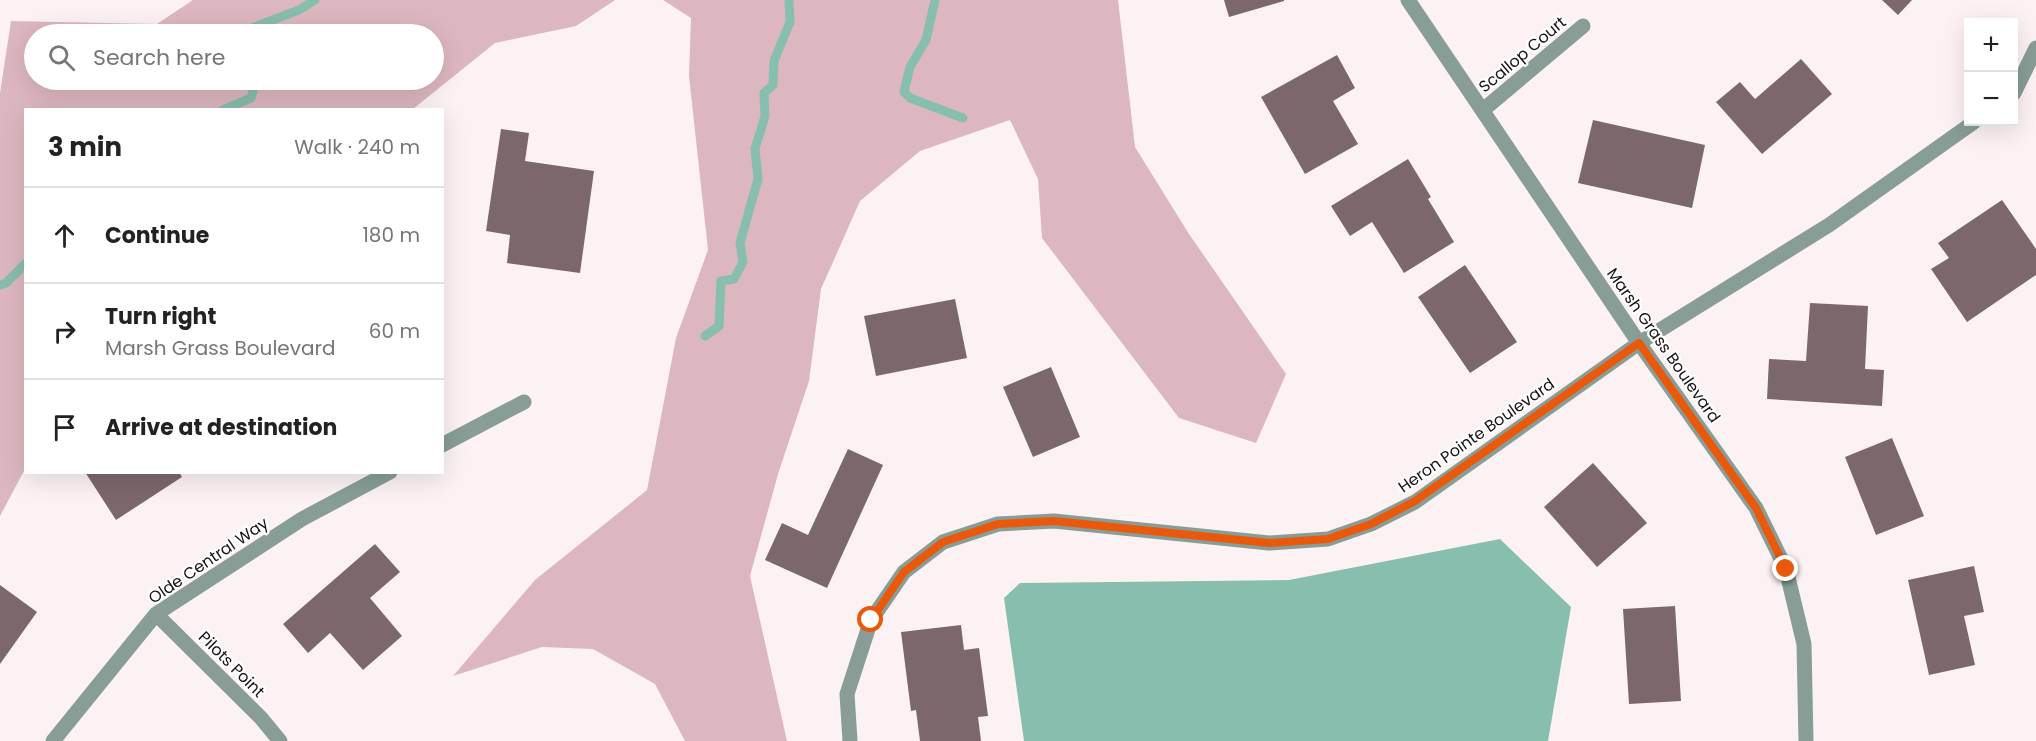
<!DOCTYPE html>
<html lang="en">
<head>
<meta charset="utf-8">
<style>
	:root { --surface:#fff; --page:#f6f6f6; --text:#222; --muted:#767676; --line:#e0e0e0 }
	body { margin:0; font-family:Poppins,sans-serif; background:var(--page); color:var(--text) }
	.controls { position:absolute; right:18px; top:18px; display:grid; overflow:hidden; border-radius:0px; box-shadow:0 6px 24px #0002 }
	.controls button { width:54px; height:54px; display:grid; place-items:center; padding:0; border:0; border-bottom:2px solid var(--line); background:var(--surface); color:var(--text); font:30px sans-serif }
	.stop { position:absolute; width:18px; height:18px; margin:-14px; border:4px solid #ea580c; border-radius:50%; background:#fff }
	.stop.end { background:#ea580c; border-color:#fff; box-shadow:0 2px 6px #0008 }
	.list { margin:0; padding:0; list-style:none }
	h2 { display:flex; justify-content:space-between; align-items:center; height:78px; margin:0; padding:0 24px; font-size:26px }
	h2 small { font-size:20px; font-weight:400; color:var(--muted) }
	.list li { display:grid; grid-template-columns:39px 1fr auto; gap:18px; align-items:center; box-sizing:border-box; height:96px; padding:0 24px; border-top:2px solid var(--line) }
	.list b { display:block; font-size:22px; white-space:nowrap }
	.list p { margin:0; font-size:20px; white-space:nowrap; color:var(--muted) }
	.list em { font-size:20px; font-style:normal; color:var(--muted) }
	.icon { flex:none; width:33px; height:33px; fill:none; stroke:currentColor; stroke-width:2; stroke-linecap:round; stroke-linejoin:round }
	.map { position:relative; flex:none; width:2036px; height:741px; overflow:hidden }
	.search { position:absolute; background:var(--surface); box-shadow:0 6px 24px #0002; left:24px; top:24px; width:420px; height:66px; display:flex; align-items:center; gap:15px; box-sizing:border-box; padding:0 21px; border-radius:33px; color:var(--muted); font-size:22px }
	.panel { position:absolute; background:var(--surface); box-shadow:0 6px 24px #0002; left:24px; top:108px; width:420px; height:366px; border-radius:0px }
	.map>svg:first-child { display:block }
	.green { fill:#ddb7bf; fill-rule:evenodd }
	.water { fill:#88bead }
	.lines { fill:none; stroke-linecap:round; stroke-linejoin:round }
	.stream { stroke:#88bead; stroke-width:9 }
	.building { fill:#7c686c }
	.minor { stroke:#879d96; stroke-width:15 }
	.route { stroke:#ea580c; stroke-width:8 }
	.labels { text-anchor:middle; stroke-width:4.5; stroke-linejoin:round; paint-order:stroke }
	.street-label { font-size:16px; fill:#181012; stroke:#fff }
</style>
</head>
<body>
<div class="map">
<svg width="2036" height="741" viewBox="0 0 2036 741">
	<rect width="100%" height="100%" fill="#fcf2f4"/>
	<path class="green" d="M193,0H615L576,26L495,43L413,109L26,110L25,469L0,516V93L11,21L157,24ZM434,34V80H34V34Z
		M663,0H1118L1135,147L1189,234L1286,374L1256,443L1179,418L1042,238L1038,179L1010,120L920,151L860,201L821,289L809,381L778,474L750,576L787,741H685L655,684L593,649L542,647L453,676L535,580L647,490L676,338L708,250L689,76L691,18Z"/>
	<path class="water" d="M1500,539L1571,607L1548,741H1024L1004,598L1020,583L1289,580Z"/>
	<g class="lines">
		<path class="stream" d="M935,0L926,40L910,67L904,92L910,98L963,118
			M241,34L244,31L299,10L315,0
			M223,110L251,98L255,84L252,80
			M0,285L6,283L26,263
			M705,336L719,326L721,281L734,279L743,262L740,243L758,179L755,149L765,116L764,93L773,85L774,61L790,22L789,0"/>
	</g>
	<path class="building" d="M1224,0H1284V1L1229,17Z
		M1882,0H1912L1898,15Z
		M1337,55L1355,88L1333,101L1358,144L1305,174L1261,97Z
		M1801,59L1832,94L1762,154L1716,102L1740,82L1755,99Z
		M1593,120L1705,145L1692,208L1578,183Z
		M501,129L529,133L525,161L594,171L580,273L507,263L510,235L486,231Z
		M1408,159L1431,197L1428,199L1454,242L1404,273L1372,222L1350,236L1331,206Z
		M2002,200L2036,249V275L1967,322L1931,269L1949,258L1938,243Z
		M1465,265L1517,342L1470,373L1418,297Z
		M955,299L967,358L876,376L864,316Z
		M1810,303L1868,306L1865,369L1884,370L1882,406L1767,399L1769,359L1806,361Z
		M1051,367L1080,437L1033,457L1003,387Z
		M1892,438L1924,516L1876,535L1845,457Z
		M848,449L883,465L827,588L765,560L782,523L808,535Z
		M1593,463L1647,523L1597,567L1544,507Z
		M85,472H179L182,477L116,520Z
		M375,544L400,572L370,598L402,636L363,670L330,633L308,653L283,624Z
		M1974,566L1984,612L1964,616L1975,665L1929,675L1908,580Z
		M0,585L37,612L0,664Z
		M1675,606L1681,701L1629,704L1623,609Z
		M961,625L964,650L979,648L988,716L978,717L981,741H920L916,710L911,711L901,632Z"/>
	<g class="lines">
		<path class="minor" d="M1408,0L1639,343L1756,508L1786,569L1804,644L1806,741
			M2014,93L2036,48
			M1483,110L1583,26
			M442,445L524,402
			M156,614L261,718L280,741
			M53,741L156,614L302,519L390,472
			M850,741L847,694L871,620L904,572L943,542L998,524L1054,521L1269,543L1328,539L1371,524L1415,502L1639,343L1829,225L1974,122"/>
	</g>
	<g class="lines">
		<path class="route" d="M871,620L904,572L943,542L998,524L1054,521L1269,543L1328,539L1371,524L1415,501L1639,343L1756,508L1786,569"/>
	</g>
	<g class="labels">
		<g class="street-label">
			<text transform="translate(1522 54) rotate(-40)" y="6">Scallop Court</text>
			<text transform="translate(1664 345) rotate(55)" y="6">Marsh Grass Boulevard</text>
			<text transform="translate(1476 435) rotate(-35)" y="6">Heron Pointe Boulevard</text>
			<text transform="translate(208 560) rotate(-34)" y="6">Olde Central Way</text>
			<text transform="translate(232 664) rotate(45)" y="6">Pilots Point</text>
		</g>
	</g>
</svg>
<div class="controls">
<button>+</button>
<button>−</button>
</div>
<div class="stop" style="left:871px;top:620px"></div>
<div class="stop end" style="left:1786px;top:569px"></div>
<div class="search"><svg class="icon" aria-label="search" viewBox="0 0 24 24"><circle cx="10" cy="10" r="6"/><path d="M15 15l6 6"/></svg>Search here</div>
<section class="panel">
<h2>3 min<small>Walk · 240 m</small></h2>
<ul class="list">
<li><svg class="icon" aria-label="ahead" viewBox="0 0 24 24"><path d="M12 20V5M6 11l6-6 6 6"/></svg><div><b>Continue</b></div><em>180 m</em></li>
<li><svg class="icon" aria-label="right" viewBox="0 0 24 24"><path d="M7 20v-9h11M14 6l5 5-5 5"/></svg><div><b>Turn right</b><p>Marsh Grass Boulevard</p></div><em>60 m</em></li>
<li><svg class="icon" aria-label="arrive" viewBox="0 0 24 24"><path d="M6 21V4h12l-3 4 3 4H6"/></svg><div><b>Arrive at destination</b></div></li>
</ul>
</section>
</div>
</body>
</html>
